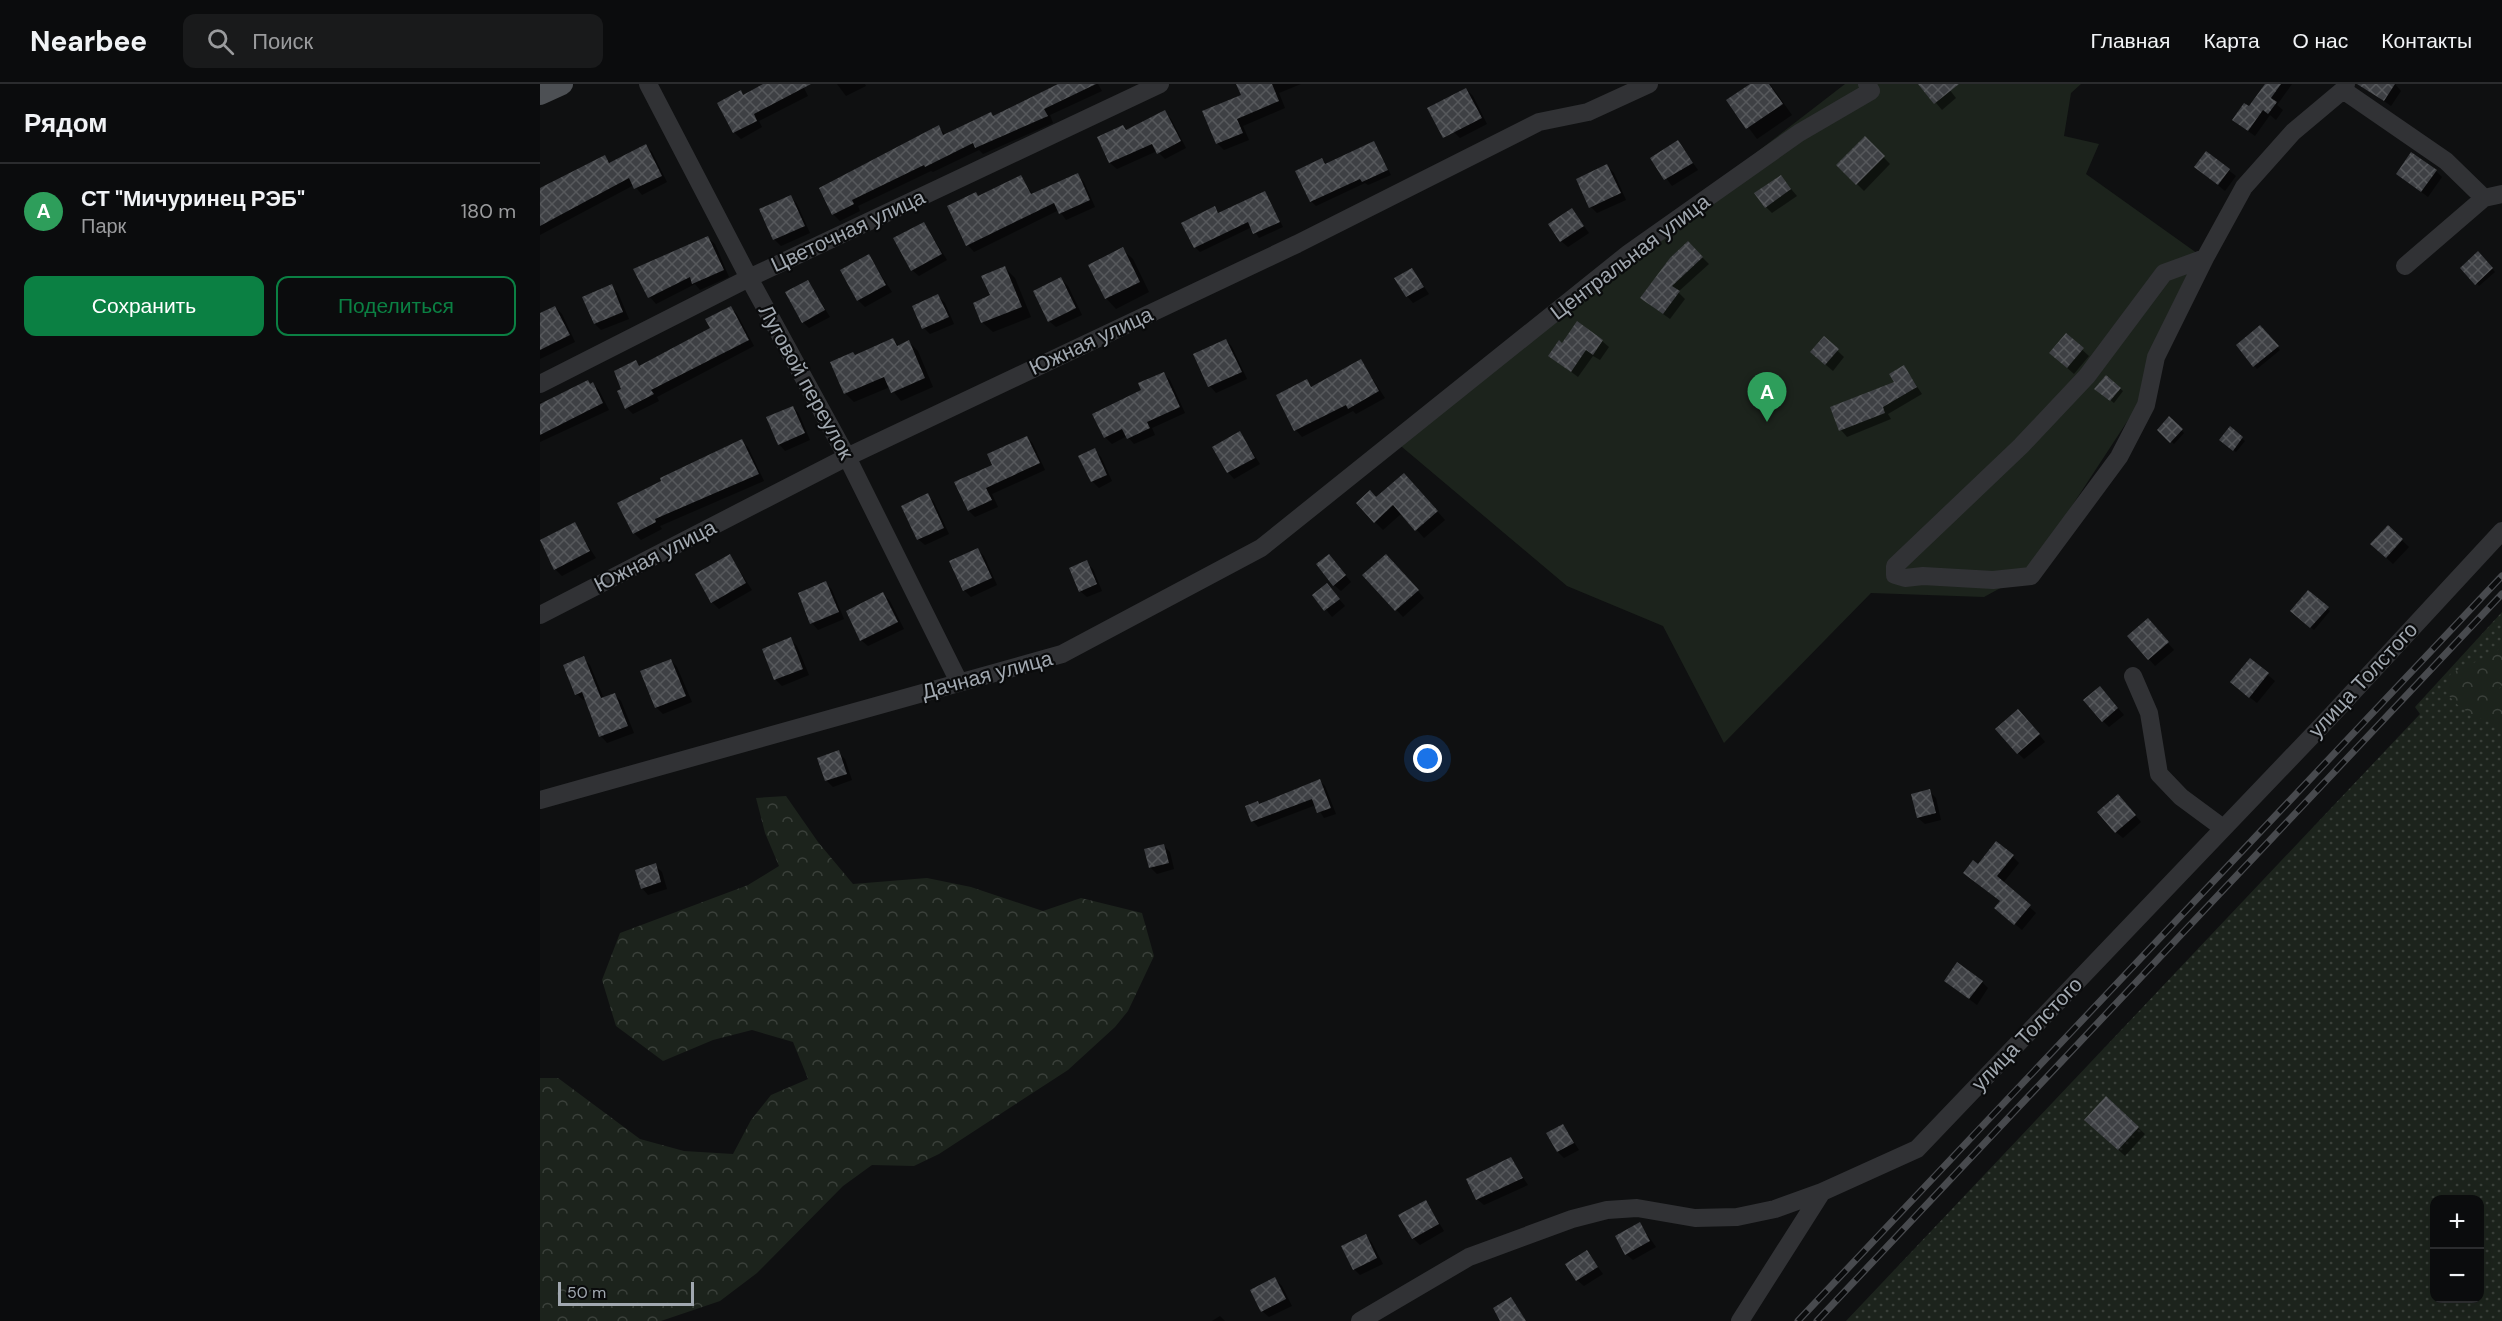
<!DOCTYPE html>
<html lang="ru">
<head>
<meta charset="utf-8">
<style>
	:root { --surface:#0b0c0d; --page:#191a1b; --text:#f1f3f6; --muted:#9a9b9d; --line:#2b2c2e; --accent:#0b8043 }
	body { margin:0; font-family:"DM Sans",sans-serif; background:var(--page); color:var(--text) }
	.controls { position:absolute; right:18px; bottom:18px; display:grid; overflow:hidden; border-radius:12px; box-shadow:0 6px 24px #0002 }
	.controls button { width:54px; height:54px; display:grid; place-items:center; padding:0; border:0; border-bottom:2px solid var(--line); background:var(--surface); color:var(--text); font:30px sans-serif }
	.scale { position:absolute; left:18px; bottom:15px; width:136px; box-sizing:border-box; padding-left:6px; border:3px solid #a1a8b0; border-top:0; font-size:16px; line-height:21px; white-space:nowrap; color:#a1a8b0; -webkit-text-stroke:4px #0a0b0c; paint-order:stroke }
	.you { position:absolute; left:888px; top:675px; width:21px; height:21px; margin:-15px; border:4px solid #fff; border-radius:50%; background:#1a73e8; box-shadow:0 0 0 9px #1a73e833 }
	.badge { display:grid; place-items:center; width:39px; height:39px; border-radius:50%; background:var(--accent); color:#fff; font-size:20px; font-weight:700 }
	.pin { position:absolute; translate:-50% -50px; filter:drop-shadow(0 2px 3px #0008) }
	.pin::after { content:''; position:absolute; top:32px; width:21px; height:18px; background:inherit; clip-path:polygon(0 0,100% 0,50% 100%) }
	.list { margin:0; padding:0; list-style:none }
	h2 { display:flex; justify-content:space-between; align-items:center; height:78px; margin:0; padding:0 24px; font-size:26px }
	h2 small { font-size:20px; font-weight:400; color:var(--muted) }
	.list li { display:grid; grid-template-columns:39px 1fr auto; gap:18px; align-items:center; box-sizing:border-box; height:96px; padding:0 24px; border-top:2px solid var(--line) }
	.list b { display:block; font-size:22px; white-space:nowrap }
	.list p { margin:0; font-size:20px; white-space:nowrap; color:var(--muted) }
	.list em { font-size:20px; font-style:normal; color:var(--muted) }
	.actions { display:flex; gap:12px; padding:18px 24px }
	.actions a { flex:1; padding:14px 0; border:2px solid var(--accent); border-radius:12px; text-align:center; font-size:21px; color:var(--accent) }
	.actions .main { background:var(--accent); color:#fff }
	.icon { flex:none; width:33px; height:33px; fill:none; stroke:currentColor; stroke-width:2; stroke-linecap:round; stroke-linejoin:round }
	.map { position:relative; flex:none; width:1962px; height:1237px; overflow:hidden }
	header { display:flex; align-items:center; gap:36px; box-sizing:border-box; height:84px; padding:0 30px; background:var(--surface); border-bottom:2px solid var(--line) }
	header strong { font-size:28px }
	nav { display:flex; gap:33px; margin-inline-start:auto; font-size:21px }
	.search { width:420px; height:54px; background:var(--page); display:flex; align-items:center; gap:15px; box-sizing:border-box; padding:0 21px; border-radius:12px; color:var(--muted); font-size:22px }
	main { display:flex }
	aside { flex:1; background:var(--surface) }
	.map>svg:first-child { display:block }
	.grass { fill:url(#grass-dots); fill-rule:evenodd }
	.forest { fill:url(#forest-crowns) }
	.garden { fill:#1c231c }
	.shadow { fill:#0007 }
	.building { fill:url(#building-cross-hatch) }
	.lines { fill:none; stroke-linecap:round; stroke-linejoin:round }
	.minor { stroke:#313235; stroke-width:18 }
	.major { stroke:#4d5054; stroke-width:22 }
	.rail-casing { stroke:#484a4e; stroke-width:7 }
	.rail { stroke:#0a0b0c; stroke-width:4.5; stroke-dasharray:14; stroke-linecap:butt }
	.labels { text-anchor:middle; stroke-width:4.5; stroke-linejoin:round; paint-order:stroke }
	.street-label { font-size:21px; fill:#a1a8b0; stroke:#0a0b0c }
</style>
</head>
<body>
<header>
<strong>Nearbee</strong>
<div class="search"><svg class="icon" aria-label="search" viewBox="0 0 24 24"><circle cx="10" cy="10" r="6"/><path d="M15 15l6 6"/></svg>Поиск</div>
<nav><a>Главная</a><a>Карта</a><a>О нас</a><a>Контакты</a></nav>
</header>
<main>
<aside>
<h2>Рядом<small></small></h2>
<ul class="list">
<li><span class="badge" style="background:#2e9e5b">A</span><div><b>СТ &quot;Мичуринец РЭБ&quot;</b><p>Парк</p></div><em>180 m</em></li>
</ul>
<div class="actions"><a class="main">Сохранить</a><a>Поделиться</a></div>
</aside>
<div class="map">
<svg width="1962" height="1237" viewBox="0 0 1962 1237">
	<defs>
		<pattern id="grass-dots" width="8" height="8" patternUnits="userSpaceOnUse" patternTransform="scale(1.5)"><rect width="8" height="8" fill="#1c231c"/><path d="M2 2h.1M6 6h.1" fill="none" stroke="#3a403a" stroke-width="1.8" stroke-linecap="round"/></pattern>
		<pattern id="forest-crowns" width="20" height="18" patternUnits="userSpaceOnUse" patternTransform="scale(1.5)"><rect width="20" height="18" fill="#1c231c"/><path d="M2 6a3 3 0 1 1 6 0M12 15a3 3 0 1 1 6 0" fill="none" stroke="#3a403a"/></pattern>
		<pattern id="building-cross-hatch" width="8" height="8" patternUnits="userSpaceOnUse" patternTransform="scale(1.5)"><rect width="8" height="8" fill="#3e4044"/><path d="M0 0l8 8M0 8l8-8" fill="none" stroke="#57595c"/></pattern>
	</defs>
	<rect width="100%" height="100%" fill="#0f1011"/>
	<path class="grass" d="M1962,528V1237H1306L1880,630L1875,623ZM1894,1116H1940V1214H1894Z"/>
	<path class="forest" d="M1962,563V601L1958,606L1962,611V642C1939,635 1916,626 1904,604L1911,589L1951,571Z
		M246,712L278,758L313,800L387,794L431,803L503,827L541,814L602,829L614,872L588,927L575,943L528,986L399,1070L374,1082L332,1081L303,1102L217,1189L180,1217L121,1237H0V994H18L100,1055L144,1067L193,1070L211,1036L231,1011L268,995L253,958L212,946L173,956L123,977L76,942L62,896L80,849L208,801L239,782L225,749L216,714Z"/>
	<path class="garden" d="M1305,0H1541L1531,9L1524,52L1559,60L1546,90L1661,172L1596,324L1488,489L1444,513L1331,509L1184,659L1123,542L1027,502L849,352Z"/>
	<path class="shadow" d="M227,0H262L268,12L219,37L222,43L201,55L194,48L200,8L204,12Z
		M297,0H325L326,2L306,12Z
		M518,0H558L562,7L510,31L513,39L443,70L439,66L393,88L391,87L318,122L320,127L300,137L293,130L398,43L406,51L453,33Z
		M699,0H761L739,9L745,24L703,42L709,56L684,66L677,59L703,12Z
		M1213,0H1230L1252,31L1217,55L1188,16Z
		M1380,0H1405L1416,14L1402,26Z
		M1726,0H1752L1737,21L1743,26L1736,36L1730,31L1715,52L1701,42L1709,24Z
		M1834,0H1855L1861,7L1851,22L1830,7Z
		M926,5L933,12L947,40L920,54L914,48Z
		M624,28L631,35L646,64L625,75L617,67L577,85L570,79L559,54L583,43L588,47Z
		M1325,54L1350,80L1324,107L1298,81Z
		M1138,58L1158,86L1132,102L1112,75Z
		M834,59L851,91L828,101L825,99L776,122L771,117L782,76L787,80Z
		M105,62L112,68L127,98L102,111L94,101L0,151V106L64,73L71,79Z
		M1666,69L1696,92L1685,107L1656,83Z
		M1067,82L1074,89L1086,116L1057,129L1051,123Z
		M1896,87L1902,93L1888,113L1858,90Z
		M537,91L544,98L555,123L526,136L519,126L434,168L428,161L439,113L481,93L493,111Z
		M1241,93L1257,112L1232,129L1226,123Z
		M725,108L743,143L719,154L712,143L660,168L655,163L643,140L674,124L679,129Z
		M251,113L257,120L270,149L241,162L234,155Z
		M1032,126L1049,149L1028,163L1021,157Z
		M384,139L407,176L379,192L372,186Z
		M168,154L175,160L189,193L160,206L155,200L116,220L110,213Z
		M1148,159L1169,180L1138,208L1145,215L1130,235L1109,220Z
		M582,165L593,175L609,208L576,225L566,214Z
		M1938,169L1955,188L1939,202L1922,184Z
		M329,172L352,208L325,223L318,216Z
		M465,184L475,194L491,233L453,248L442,238Z
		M872,185L889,210L873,219L867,212Z
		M521,195L528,202L542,231L516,243L509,237Z
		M268,198L290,233L269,244L263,238Z
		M71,202L78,209L89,235L61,246L55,240Z
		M398,212L405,219L414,240L390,250L384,244Z
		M15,223L22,230L35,258L0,275V231Z
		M190,223L197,230L214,262L117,313L119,317L93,330L87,324L83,306L95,278L100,283L172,245Z
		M1720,243L1740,266L1717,285L1698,262Z
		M1526,251L1549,272L1534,290L1517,275Z
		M1284,254L1304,273L1293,287L1279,275Z
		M353,256L359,262L369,258L378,267L393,303L361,317L350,303L314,318L305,309L315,272Z
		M686,256L692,263L707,295L676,309L670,302Z
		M1062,257L1069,263L1060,276L1053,272L1038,293L1010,272L1022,261Z
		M821,277L845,314L816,330L813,327L762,353L756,346L738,312L766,297L773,304Z
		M1364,283L1382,310L1348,330L1351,335L1307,353L1301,346L1356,299Z
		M623,289L630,296L645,329L612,344L615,351L594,360L587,352L572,360L565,353L603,307Z
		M1566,293L1583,307L1574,319L1559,307Z
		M53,300L59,306L69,326L0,358V318L5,319Z
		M253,323L259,330L270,356L245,367L239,360Z
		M1629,334L1644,349L1634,360L1619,345Z
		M1690,345L1705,357L1696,368L1684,358Z
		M700,349L720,380L694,395L688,388Z
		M487,353L493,360L505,386L452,410L458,423L435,433L429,427L454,382Z
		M201,356L208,363L224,397L120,442L122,445L101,456L94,449Z
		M554,366L561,373L572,397L559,404L552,397Z
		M872,399L905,436L884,454L862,429L843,446L835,438L836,415Z
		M388,411L394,418L409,450L385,461L378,455Z
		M34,440L56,474L22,492L15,485Z
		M1848,443L1869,463L1853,480L1839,467Z
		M437,465L444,472L457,501L431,513L424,506Z
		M190,472L212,506L179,525L172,518Z
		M546,478L553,485L562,507L547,513L540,507Z
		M795,478L811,498L801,507L794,501Z
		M852,478L884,514L863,533L824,491Z
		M286,499L292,506L304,535L278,546L272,539Z
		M793,508L805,522L792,533L774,511Z
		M1769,508L1790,527L1774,546L1752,527Z
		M343,510L350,517L364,545L328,562L321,556Z
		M1614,543L1634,566L1615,582L1609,575Z
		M250,555L257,562L269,591L242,602L236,596L224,566Z
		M43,574L50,581L64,615L75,611L81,617L94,649L67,659L61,652L46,615L43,616L37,610Z
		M131,576L137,583L152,618L123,630L116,623Z
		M1710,576L1735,597L1717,619L1699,605Z
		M1566,610L1584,631L1569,643L1563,637Z
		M1485,633L1505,658L1484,675L1478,669Z
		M298,668L305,675L312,696L293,703L286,696Z
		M779,696L785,702L796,730L784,734L776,721L718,743L713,737L718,718L720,721Z
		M1389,707L1396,714L1401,736L1385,740L1378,734Z
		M1585,719L1601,738L1583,754L1576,748Z
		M624,762L630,768L634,785L617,790L610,783Z
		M1473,773L1479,779L1463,799L1496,829L1482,846L1463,830L1461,818L1432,795L1438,782Z
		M115,781L122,788L127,805L108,811L102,804Z
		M1405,897L1442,898L1448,904L1437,921Z
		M1566,1014L1605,1050L1585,1072L1553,1042Z
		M1023,1041L1039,1066L1024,1074L1018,1068Z
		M971,1075L988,1101L944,1121L937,1115Z
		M886,1118L904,1147L880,1161L873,1154Z
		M1100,1140L1116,1163L1093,1176L1086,1170Z
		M826,1152L832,1159L843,1180L820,1191L814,1185Z
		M1047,1168L1063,1190L1044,1202L1037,1196Z
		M735,1195L742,1202L752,1222L729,1233L722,1227Z
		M680,1232L685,1237H672Z"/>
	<path class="building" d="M223,0H271L214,30L217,37L193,49L177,19L201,6L203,11Z
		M518,0H556L504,25L508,32L435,64L433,59L385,83L384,81L312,116L314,120L292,131L279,104L399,41L403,51L451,28L453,32Z
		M696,0H732L739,17L697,35L703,49L676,60L662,27L701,11Z
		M1210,0H1229L1243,20L1206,45L1186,16Z
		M1378,0H1419L1394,20Z
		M1725,0H1741L1731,14L1737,18L1728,30L1723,26L1708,47L1692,36L1704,19L1709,22Z
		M1817,0H1855L1844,17Z
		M926,4L942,34L903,54L887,24Z
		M625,26L641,57L617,70L612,60L569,79L557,53L583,41L586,46Z
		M1325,52L1345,72L1316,101L1296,81Z
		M1138,56L1153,79L1124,96L1110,74Z
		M834,57L848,86L822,98L820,95L770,118L755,87L782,74L785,80Z
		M106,60L122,92L94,105L89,94L0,142V104L65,71L69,79Z
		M1666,67L1690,85L1678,101L1654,83Z
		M1871,68L1897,86L1881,108L1856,90Z
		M1067,80L1081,109L1049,124L1036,95Z
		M538,89L550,116L519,130L514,119L426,162L407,122L436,108L438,112L481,91L491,110Z
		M1241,91L1251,105L1225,124L1214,109Z
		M725,107L740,138L713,150L708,138L654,164L641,139L675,122L678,129Z
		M251,111L265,142L233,156L219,125Z
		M1032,124L1044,142L1020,158L1008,140Z
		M384,138L402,170L371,187L353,154Z
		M168,152L184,186L152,200L150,193L108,214L93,185Z
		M1148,157L1163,173L1132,202L1140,207L1123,230L1100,214L1130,174Z
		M583,163L600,198L565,215L548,181Z
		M1938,167L1953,184L1935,201L1920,184Z
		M329,170L346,201L317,217L300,186Z
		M465,182L482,223L441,239L433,219L450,211L441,192Z
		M872,184L884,203L866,213L854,194Z
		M521,193L536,224L508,238L493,207Z
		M268,196L285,226L262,239L245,208Z
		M72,200L83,228L54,240L42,213Z
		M398,210L409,233L382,245L372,222Z
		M15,222L30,251L0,266V229Z
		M191,222L209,256L111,306L114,310L85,325L77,307L81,305L74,287L96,276L99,282L170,244L165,235Z
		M1037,237L1063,256L1053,271L1046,266L1031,288L1008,272L1019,256L1022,259Z
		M1720,241L1739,262L1713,283L1696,261Z
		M1526,249L1544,264L1527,284L1509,269Z
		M1284,252L1299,265L1285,281L1270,268Z
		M353,254L357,262L369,256L385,294L351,309L344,293L304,310L290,278L313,268L315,271Z
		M686,255L702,288L668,303L653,270Z
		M821,275L839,307L808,325L806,321L754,347L736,311L767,295L771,303Z
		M1364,281L1377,303L1343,323L1345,329L1299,347L1290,323L1354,298L1349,290Z
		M624,288L640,323L607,338L610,344L587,355L582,345L564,354L552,330L601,306L598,299Z
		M1566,291L1581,304L1570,317L1554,305Z
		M48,296L50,300L53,298L63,319L0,351V320Z
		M253,322L265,349L238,361L226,333Z
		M1629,332L1643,345L1630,359L1617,346Z
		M1690,342L1703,353L1693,367L1679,356Z
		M700,347L715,374L687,389L672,363Z
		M487,352L500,379L446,404L452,416L428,427L414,398L452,381L447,370Z
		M202,355L219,390L115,435L116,438L93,450L77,419L121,397L120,394Z
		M555,364L567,391L551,398L538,372Z
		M864,389L898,427L875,447L853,421L834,439L816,419L830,406L836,413Z
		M388,409L404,444L377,456L361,422Z
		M35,438L50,467L14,486L0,456Z
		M1848,441L1863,455L1846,474L1830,460Z
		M438,464L452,494L423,507L409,477Z
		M190,470L206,499L171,519L155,490Z
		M789,470L806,491L793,502L776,480Z
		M846,470L879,506L855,527L822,491Z
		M547,476L557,500L539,508L529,484Z
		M286,497L299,528L270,540L258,509Z
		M787,499L800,515L784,527L772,511Z
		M1768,506L1789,523L1770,544L1750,527Z
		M343,508L358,538L320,557L306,527Z
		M1608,534L1629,558L1608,576L1587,552Z
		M251,553L263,585L234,596L222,565Z
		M44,572L61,614L75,609L88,642L59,653L42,608L35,611L23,581Z
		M1710,574L1729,589L1709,614L1690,598Z
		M131,575L146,612L115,624L100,587Z
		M1560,602L1578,624L1562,638L1543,616Z
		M1478,625L1500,650L1477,670L1455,645Z
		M299,666L307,690L285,697L277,674Z
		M780,695L791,724L777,729L772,715L711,738L705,722L718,717L719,720Z
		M1390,705L1396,729L1377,734L1371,710Z
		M1578,710L1596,731L1575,749L1557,728Z
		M1456,757L1474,771L1457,792L1491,821L1474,841L1454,824L1460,817L1423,789L1433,776L1438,780Z
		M624,760L629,779L609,784L604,765Z
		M116,779L121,798L101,805L95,786Z
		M1417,878L1443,897L1429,915L1404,897Z
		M1566,1012L1599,1043L1578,1066L1544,1036Z
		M1023,1040L1034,1059L1017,1068L1006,1049Z
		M971,1073L983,1094L936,1116L926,1095Z
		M886,1116L899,1140L872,1155L858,1131Z
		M1100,1138L1110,1157L1085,1171L1075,1152Z
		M826,1150L837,1174L813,1186L801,1162Z
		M1047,1166L1058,1183L1036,1197L1025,1180Z
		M735,1193L746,1215L721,1228L710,1206Z
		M971,1213L986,1237H960L953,1224Z"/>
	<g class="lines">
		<path class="minor" d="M108,0L209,194L307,373L419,598
			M1803,6L1906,77L1944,114
			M1665,174L1624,189L1547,292L1481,362L1355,482V491L1365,494L1383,492L1453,496L1491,492L1579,373L1606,321L1616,273L1665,174L1704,103L1753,48L1803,6L1806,0
			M1865,182L1944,114L1962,110
			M0,300L209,194L620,0
			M0,531L307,373L757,160L999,38L1048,28L1109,0
			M1593,592L1609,629L1619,690L1641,713L1683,744
			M0,716L522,570L721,464L1089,169L1259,49L1331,7L1327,0
			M820,1237L929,1173L1032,1135L1067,1126L1097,1124L1155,1134L1197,1133L1235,1125L1282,1108L1377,1065L1788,635L1962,447
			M1200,1237L1282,1108"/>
		<path class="major" d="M0,10L22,0"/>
		<defs>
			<path id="rail" d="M1258,1237L1962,492
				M1277,1237L1962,510"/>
		</defs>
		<use href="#rail" class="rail-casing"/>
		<use href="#rail" class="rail"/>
	</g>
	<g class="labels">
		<g class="street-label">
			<text transform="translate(308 147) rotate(-25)" y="7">Цветочная улица</text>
			<text transform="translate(1090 173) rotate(-37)" y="7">Центральная улица</text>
			<text transform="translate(551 257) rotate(-25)" y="7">Южная улица</text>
			<text transform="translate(266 298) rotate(61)" y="7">Луговой переулок</text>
			<text transform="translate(115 472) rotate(-27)" y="7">Южная улица</text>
			<text transform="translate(447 591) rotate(-15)" y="7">Дачная улица</text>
			<text transform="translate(1823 596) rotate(-47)" y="7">улица Толстого</text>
			<text transform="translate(1487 950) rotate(-46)" y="7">улица Толстого</text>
		</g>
	</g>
</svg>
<div class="controls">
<button>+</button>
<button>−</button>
</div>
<div class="scale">50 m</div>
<div class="you"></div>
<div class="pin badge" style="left:1227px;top:338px;background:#2e9e5b">A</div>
</div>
</main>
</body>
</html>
